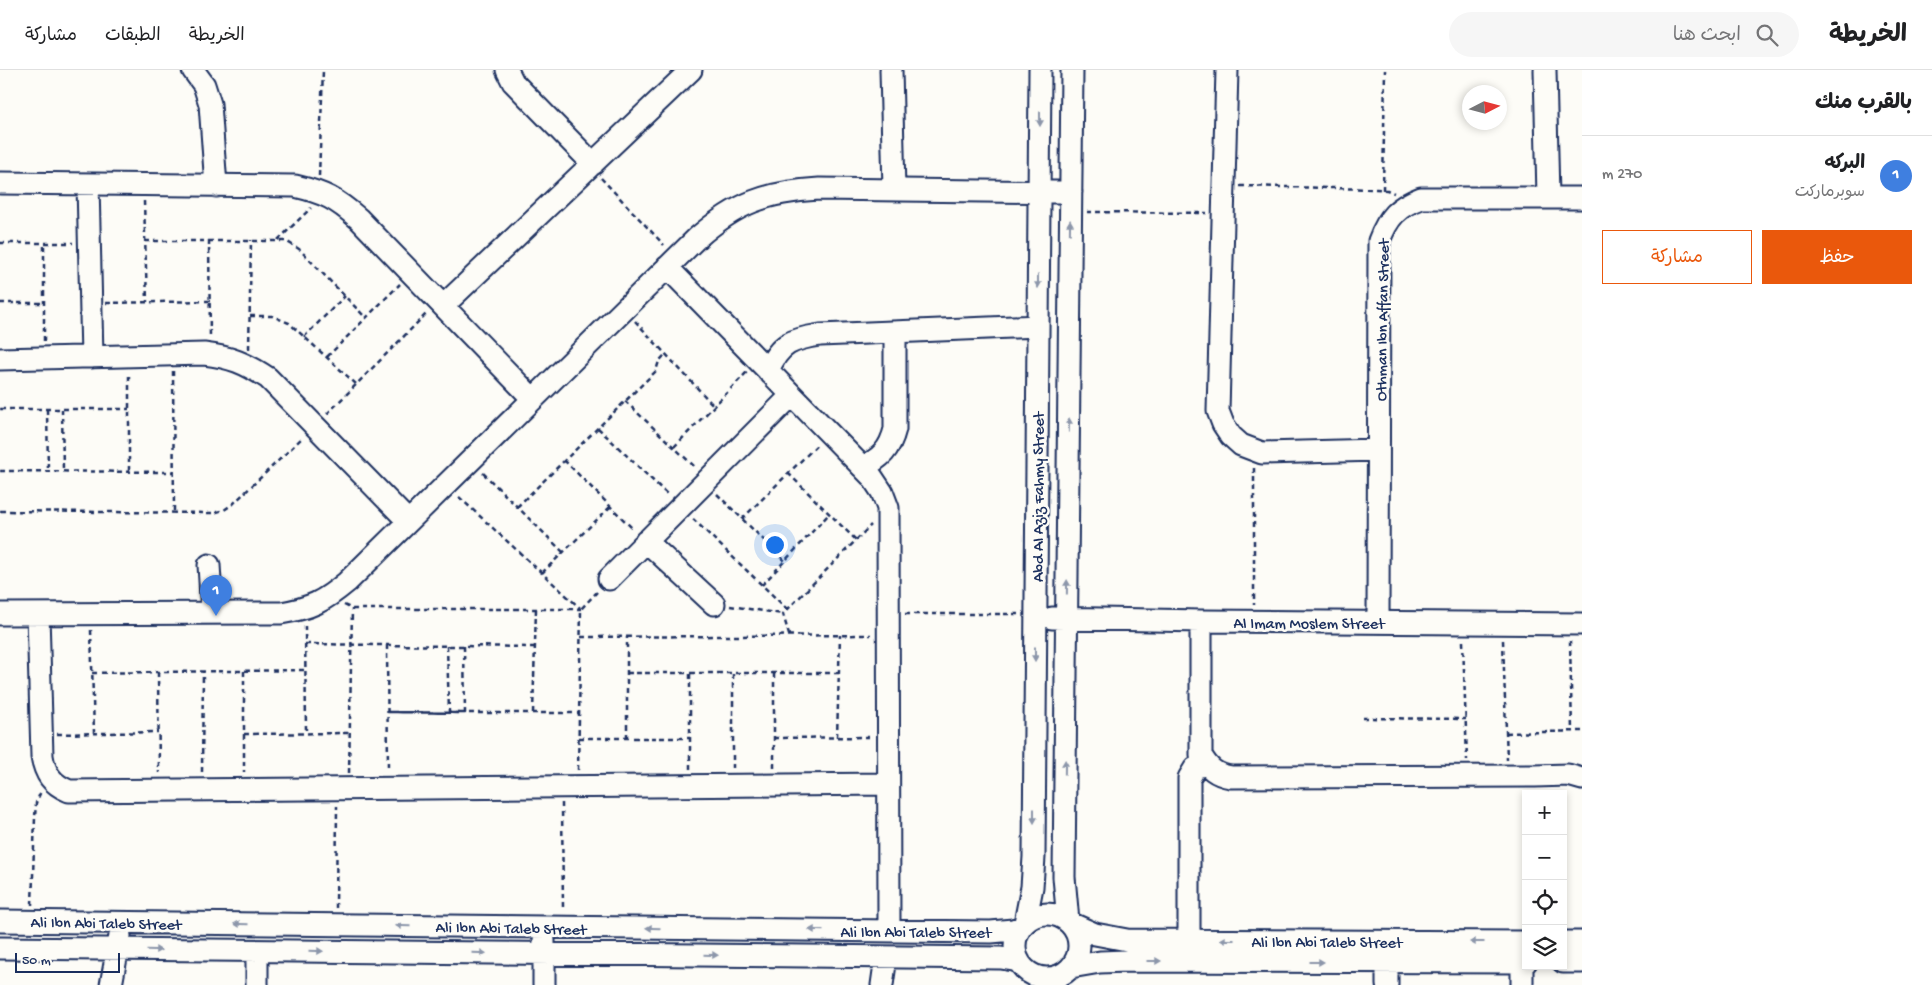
<!DOCTYPE html>
<html lang="ar">
<head>
<meta charset="utf-8">
<style>
	:root { --surface:#fff; --page:#f6f6f6; --text:#202124; --muted:#757577; --line:#e0e0e0; --accent:#ea580c }
	body { margin:0; font-family:"Gochi Hand","Playpen Sans Arabic",sans-serif; background:var(--page); color:var(--text); direction:rtl }
	.controls { position:absolute; right:15px; bottom:15px; display:grid; overflow:hidden; border-radius:0px; box-shadow:0 2px 8px #0003 }
	.controls button { width:45px; height:45px; display:grid; place-items:center; padding:0; border:0; border-bottom:1px solid var(--line); background:var(--surface); color:var(--text); font:25px sans-serif }
	.compass { position:absolute; left:1462px; top:15px; width:45px; height:45px; border-radius:50%; background:var(--surface); box-shadow:0 2px 8px #0003; rotate:84deg }
	.scale { position:absolute; left:15px; bottom:12px; width:105px; box-sizing:border-box; padding-left:5px; border:2px solid #1b2f5e; border-top:0; font-size:14px; line-height:18px; white-space:nowrap; color:#1b2f5e; -webkit-text-stroke:4px #fdfcf7; paint-order:stroke }
	.you { position:absolute; left:774px; top:474px; width:18px; height:18px; margin:-12px; border:4px solid #fff; border-radius:50%; background:#1a73e8; box-shadow:0 0 0 8px #1a73e833 }
	.badge { display:grid; place-items:center; width:32px; height:32px; border-radius:50%; background:var(--accent); color:#fff; font-size:16px; font-weight:700 }
	.pin { position:absolute; translate:-50% -41px; filter:drop-shadow(0 1px 2px #0008) }
	.pin::after { content:''; position:absolute; top:26px; width:18px; height:15px; background:inherit; clip-path:polygon(0 0,100% 0,50% 100%) }
	.list { margin:0; padding:0; list-style:none }
	h2 { display:flex; justify-content:space-between; align-items:center; height:65px; margin:0; padding:0 20px; font-size:21px }
	h2 small { font-size:16px; font-weight:400; color:var(--muted) }
	.list li { display:grid; grid-template-columns:32px 1fr auto; gap:15px; align-items:center; box-sizing:border-box; height:80px; padding:0 20px; border-top:1px solid var(--line) }
	.list b { display:block; font-size:19px; white-space:nowrap }
	.list p { margin:0; font-size:16px; white-space:nowrap; color:var(--muted) }
	.list em { font-size:16px; font-style:normal; color:var(--muted) }
	.actions { display:flex; gap:10px; padding:15px 20px }
	.actions a { flex:1; padding:11px 0; border:1px solid var(--accent); border-radius:0px; text-align:center; font-size:18px; color:var(--accent) }
	.actions .main { background:var(--accent); color:#fff }
	.icon { flex:none; width:28px; height:28px; fill:none; stroke:currentColor; stroke-width:2; stroke-linecap:round; stroke-linejoin:round }
	.map { position:relative; flex:none; width:1582px; height:915px; overflow:hidden; direction:ltr }
	header { display:flex; align-items:center; gap:30px; box-sizing:border-box; height:70px; padding:0 25px; background:var(--surface); border-bottom:1px solid var(--line) }
	header strong { font-size:24px }
	nav { display:flex; gap:28px; margin-inline-start:auto; font-size:18px }
	.search { width:350px; height:45px; background:var(--page); display:flex; align-items:center; gap:12px; box-sizing:border-box; padding:0 18px; border-radius:28px; color:var(--muted); font-size:19px }
	main { display:flex }
	aside { flex:1; background:var(--surface) }
	.map>svg:first-child { display:block }
	.lines { fill:none; stroke-linecap:round; stroke-linejoin:round }
	.minor-casing { stroke:#1b2f5e; stroke-width:25 }
	.path { stroke:#1b2f5e; stroke-width:2.5; stroke-dasharray:5 4; stroke-linecap:butt }
	.minor { stroke:#fdfcf7; stroke-width:21 }
	.oneway { fill:#8c96aa }
	.labels { text-anchor:middle; stroke-width:5; stroke-linejoin:round; paint-order:stroke }
	.street-label { font-size:16px; fill:#1b2f5e; stroke:#fdfcf7 }
</style>
</head>
<body>
<header>
<strong>الخريطة</strong>
<div class="search"><svg class="icon" aria-label="search" viewBox="0 0 24 24"><circle cx="10" cy="10" r="6"/><path d="M15 15l6 6"/></svg>ابحث هنا</div>
<nav><a>الخريطة</a><a>الطبقات</a><a>مشاركة</a></nav>
</header>
<main>
<aside>
<h2>بالقرب منك<small></small></h2>
<ul class="list">
<li><span class="badge" style="background:#3f7fe0">1</span><div><b>البركه</b><p>سوبرماركت</p></div><em>270 m</em></li>
</ul>
<div class="actions"><a class="main">حفظ</a><a>مشاركة</a></div>
</aside>
<div class="map">
<svg width="1582" height="915" viewBox="0 0 1582 915">
	<rect width="100%" height="100%" fill="#fdfcf7"/>
	<filter id="ink" filterUnits="userSpaceOnUse"><feTurbulence type="fractalNoise" baseFrequency=".02" numOctaves="2"/><feDisplacementMap in="SourceGraphic" scale="10" xChannelSelector="R" yChannelSelector="G"/><feConvolveMatrix kernelMatrix="1 2 1 2 8 2 1 2 1" color-interpolation-filters="sRGB"/></filter>
	<g filter="url(#ink)">
		<g class="lines">
			<defs>
				<path id="minor" d="M193,0L204,15L210,34L216,116
					M507,0L513,12L593,94
					M891,0L894,120
					M1227,0L1218,341L1223,354L1231,366L1241,375L1262,383L1378,380
					M1545,0L1548,127
					M0,113L295,116C325,123 336,129 359,149L533,329
					M88,114L92,287
					M667,197L872,407L882,422L888,438L889,861
					M443,236L691,0
					M0,289L204,284C231,287 245,293 268,308L408,451
					M768,301C779,273 793,269 820,265L1038,256
					M862,397C881,389 890,379 895,359V262
					M646,471L714,534
					M209,495L212,543
					M609,509L792,325
					M0,544L281,543C311,538 323,532 347,512L697,168C737,133 766,122 819,119L1071,122
					M38,544L42,686C45,704 52,714 69,721L888,714
					M1052,548L1201,551L1582,554
					M1201,551V685C1208,698 1216,705 1231,707L1535,706L1568,705L1582,709
					M1378,552L1379,171C1388,147 1397,137 1421,128H1582
					M1015 876a32 32 0 1 1 64 0a32 32 0 1 1-64 0Z
					M0,851L991,862L1013,860L1021,857
					M1068,851L1064,807L1072,0
					M1025,853L1032,817L1034,787L1040,0
					M1070,853L1095,864L1127,870L1526,872
					M1189,870V708L1195,698L1206,694
					M1563,872H1582
					M0,878L1001,888L1019,891
					M1522,892V915
					M1563,892H1582
					M1071,897L1100,892L1126,891L1526,892
					M111,915L120,866
					M257,915V881
					M544,915V870
					M882,915L886,887
					M1387,915V892"/>
			</defs>
			<use href="#minor" class="minor-casing"/>
			<path class="path" d="M319,106L323,0
				M601,108L664,175
				M1240,116L1376,119L1387,120L1394,123
				M1383,120L1385,0
				M144,131L147,232
				M1087,142L1207,143
				M209,170L210,269
				M278,170L311,138
				M145,171H286L299,179L366,248
				M0,173H73
				M0,233H44
				M106,233L210,231
				M250,246H272L289,253L356,314
				M635,251L714,336
				M304,267L345,226
				M44,271V173
				M249,279L251,170
				M327,287L400,214
				M173,301L174,442
				M625,331L696,398
				M0,339H129
				M47,339L48,401
				M62,339L63,401
				M327,344L427,243
				M598,358L669,426
				M674,377L747,302
				M564,390L634,460
				M1254,398V535
				M0,401L174,402
				M129,401V302
				M483,403L564,483
				M788,403L856,470
				M717,424L785,491
				M459,427L580,538
				M517,437L656,301L659,291L666,284
				M0,441L213,443L224,440L233,434L303,367
				M693,449L787,539
				M742,449L817,375
				M542,503L611,436
				M762,515L829,444
				M344,535L352,539H581
				M730,536L783,544
				M905,544H1019
				M305,556L306,663
				M91,560L94,663
				M789,565L783,544L871,455
				M581,567L871,565
				M1503,570L1507,690
				M1463,571L1467,690
				M1570,571L1572,662
				M305,574L535,577
				M387,575L388,701
				M447,576L449,642
				M464,576L465,643L388,642L465,643H579
				M244,601V702
				M158,602L159,703
				M92,603L306,600
				M627,603H839
				M774,603V699
				M733,604V698
				M533,643L536,539
				M1363,648L1466,649
				M1506,663L1582,661
				M57,664L158,662
				M244,664L350,663
				M837,667L840,565
				M579,668H690
				M627,668V567
				M774,668L872,667
				M690,699V603
				M578,700L581,539L597,522
				M202,702L203,601
				M349,703L352,539
				M562,733L563,840
				M32,835L35,747L36,733L41,721
				M336,838L337,736"/>
			<use href="#minor" class="minor"/>
		</g>
		<defs><path id="oneway-solid" d="M-6-.8H1V-3.2L6.5 0L1 3.2V.8H-6Z" transform="scale(1.25)"/></defs>
		<g class="oneway">
			<use href="#oneway-solid" transform="translate(1040 49) rotate(90)"/>
			<use href="#oneway-solid" transform="translate(1070 157) rotate(-89)"/>
			<use href="#oneway-solid" transform="translate(1038 211) rotate(90)"/>
			<use href="#oneway-solid" transform="translate(1069 355) rotate(-89)"/>
			<use href="#oneway-solid" transform="translate(1067 517) rotate(-89)"/>
			<use href="#oneway-solid" transform="translate(1035 584) rotate(90)"/>
			<use href="#oneway-solid" transform="translate(1065 697) rotate(-89)"/>
			<use href="#oneway-solid" transform="translate(1034 746) rotate(90)"/>
			<use href="#oneway-solid" transform="translate(241 854) rotate(-179)"/>
			<use href="#oneway-solid" transform="translate(403 856) rotate(-179)"/>
			<use href="#oneway-solid" transform="translate(653 858) rotate(-179)"/>
			<use href="#oneway-solid" transform="translate(816 860) rotate(-179)"/>
			<use href="#oneway-solid" transform="translate(1227 870) rotate(-180)"/>
			<use href="#oneway-solid" transform="translate(1477 872) rotate(-180)"/>
			<use href="#oneway-solid" transform="translate(154 880) rotate(1)"/>
			<use href="#oneway-solid" transform="translate(316 881) rotate(1)"/>
			<use href="#oneway-solid" transform="translate(479 883) rotate(1)"/>
			<use href="#oneway-solid" transform="translate(711 885) rotate(1)"/>
			<use href="#oneway-solid" transform="translate(1154 891)"/>
			<use href="#oneway-solid" transform="translate(1317 892)"/>
		</g>
	</g>
	<g class="labels">
		<g class="street-label">
			<text transform="translate(1381 250) rotate(-89)" y="6">Othman Ibn Affan Street</text>
			<text transform="translate(1037 427) rotate(-90)" y="6">Abd Al Aziz Fahmy Street</text>
			<text x="1309" y="558">Al Imam Moslem Street</text>
			<text transform="translate(106 852) rotate(1)" y="6">Ali Ibn Abi Taleb Street</text>
			<text transform="translate(511 857) rotate(1)" y="6">Ali Ibn Abi Taleb Street</text>
			<text x="916" y="867">Ali Ibn Abi Taleb Street</text>
			<text x="1327" y="877">Ali Ibn Abi Taleb Street</text>
		</g>
	</g>
</svg>
<div class="controls">
<button>+</button>
<button>−</button>
<button><svg class="icon" aria-label="locate" viewBox="0 0 24 24"><circle cx="12" cy="12" r="6"/><path d="M12 2v4M12 18v4M2 12h4M18 12h4"/></svg></button>
<button><svg class="icon" aria-label="layers" viewBox="0 0 24 24"><path d="M12 4l9 5-9 5-9-5zM3 14l9 5 9-5"/></svg></button>
</div>
<svg class="compass" viewBox="-18 -18 36 36"><path d="M0-13l5 13h-10z" fill="#e53935"/><path d="M0 13l5-13h-10z" fill="#757577"/></svg>
<div class="scale">50 m</div>
<div class="you"></div>
<div class="pin badge" style="left:216px;top:546px;background:#3f7fe0">1</div>
</div>
</main>
</body>
</html>
